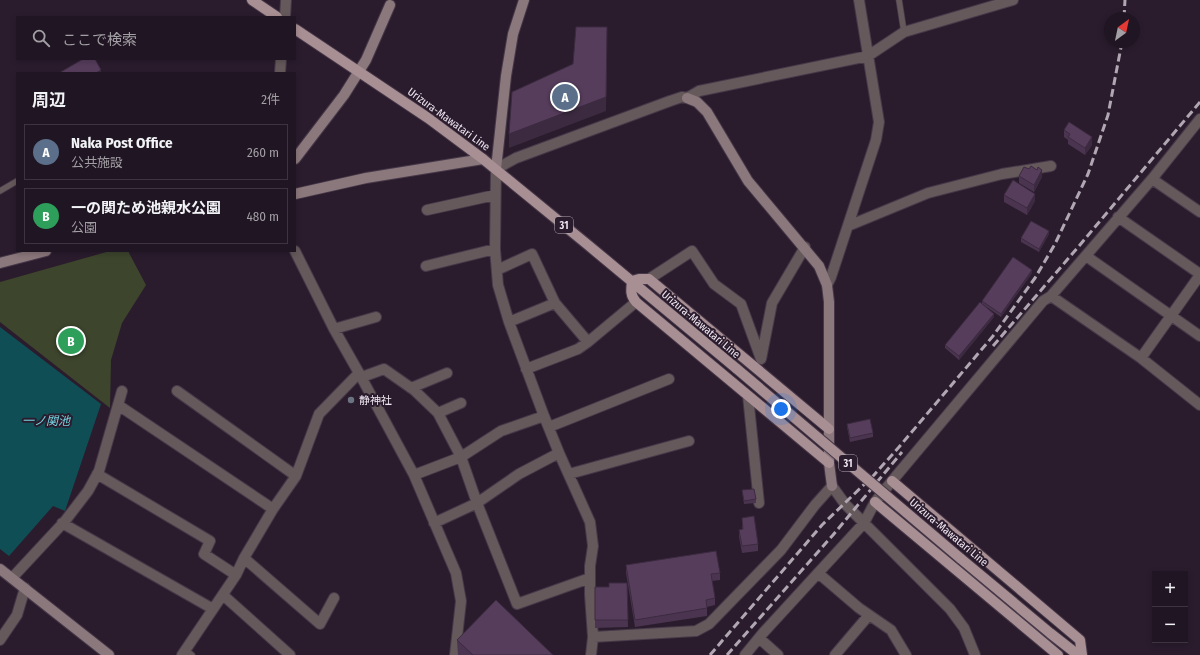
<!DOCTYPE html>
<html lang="ja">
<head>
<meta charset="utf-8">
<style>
	:root { --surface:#201522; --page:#2d222f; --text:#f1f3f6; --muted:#a29fa5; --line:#3d3440; --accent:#76d25a }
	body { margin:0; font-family:"Fira Sans Condensed","Noto Sans JP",sans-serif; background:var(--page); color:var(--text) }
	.controls { position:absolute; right:12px; bottom:12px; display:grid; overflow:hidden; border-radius:0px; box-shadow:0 2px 6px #0003 }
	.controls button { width:36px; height:36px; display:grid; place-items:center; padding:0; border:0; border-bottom:1px solid var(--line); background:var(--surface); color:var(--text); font:20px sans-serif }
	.compass { position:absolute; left:1104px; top:12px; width:36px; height:36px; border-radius:50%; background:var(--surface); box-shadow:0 2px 6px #0003; rotate:33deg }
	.you { position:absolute; left:781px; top:409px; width:14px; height:14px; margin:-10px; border:3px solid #fff; border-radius:50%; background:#1a73e8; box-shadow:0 0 0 6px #1a73e833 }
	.badge { display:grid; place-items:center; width:26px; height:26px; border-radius:50%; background:var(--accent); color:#fff; font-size:13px; font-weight:700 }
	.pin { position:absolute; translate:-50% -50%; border:2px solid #fff; box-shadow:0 1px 4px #0006 }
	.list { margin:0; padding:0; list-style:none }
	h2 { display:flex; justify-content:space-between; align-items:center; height:52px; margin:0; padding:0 16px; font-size:17px }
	h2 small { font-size:13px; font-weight:400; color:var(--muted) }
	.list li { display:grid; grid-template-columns:26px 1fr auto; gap:12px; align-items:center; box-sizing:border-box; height:56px; margin:0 8px 8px; padding:0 8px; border:1px solid var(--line); border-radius:0px }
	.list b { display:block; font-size:15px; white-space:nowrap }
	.list p { margin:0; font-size:13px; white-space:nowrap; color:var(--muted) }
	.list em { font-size:13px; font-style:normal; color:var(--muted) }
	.icon { flex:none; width:22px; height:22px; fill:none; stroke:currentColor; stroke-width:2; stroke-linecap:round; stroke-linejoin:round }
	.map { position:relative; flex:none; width:1200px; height:655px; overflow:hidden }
	.search { position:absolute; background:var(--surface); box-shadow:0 2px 6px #0003; left:16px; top:16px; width:280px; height:44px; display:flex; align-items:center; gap:10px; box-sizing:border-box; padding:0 14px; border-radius:0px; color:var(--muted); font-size:15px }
	.panel { position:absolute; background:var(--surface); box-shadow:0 2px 6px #0003; left:16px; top:72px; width:280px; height:180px; border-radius:0px }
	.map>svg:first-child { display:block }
	.green { fill:#3d452d }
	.water { fill:#104e56 }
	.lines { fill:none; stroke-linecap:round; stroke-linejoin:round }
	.lane-casing { stroke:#463848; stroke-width:7 }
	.street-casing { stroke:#463848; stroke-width:12 }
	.secondary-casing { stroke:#463848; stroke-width:12 }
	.primary-casing { stroke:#463848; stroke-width:12 }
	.lane { stroke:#65595b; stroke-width:5.5 }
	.street { stroke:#65595b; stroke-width:10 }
	.secondary { stroke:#8b787c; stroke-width:10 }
	.primary { stroke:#a88f94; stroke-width:10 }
	.rail { stroke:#b1a7b3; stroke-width:3; stroke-dasharray:8 4; stroke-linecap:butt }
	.primary-bridge-casing { stroke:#463848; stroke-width:12; stroke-linecap:butt }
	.primary-bridge { stroke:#a88f94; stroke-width:10 }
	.wall { fill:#4a344f }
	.shaded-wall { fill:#3c2b40 }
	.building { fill:#563d5c; stroke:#3c2b40 }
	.worship-dot { fill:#6b7280; stroke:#2a1c2d; stroke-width:1.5 }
	.labels { text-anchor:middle; stroke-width:4; stroke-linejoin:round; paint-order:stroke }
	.shield { fill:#2a1c2d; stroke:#b4a9b6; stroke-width:1 }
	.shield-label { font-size:10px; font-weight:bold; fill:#efe6f1 }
	.street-label { font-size:11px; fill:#efe6f1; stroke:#2a1c2d }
	.poi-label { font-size:11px; fill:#efe6f1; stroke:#2a1c2d; text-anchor:start }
	.water-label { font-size:12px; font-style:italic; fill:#76d4e0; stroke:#2a1c2d }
</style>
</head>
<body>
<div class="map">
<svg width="1200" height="655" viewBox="0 0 1200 655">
	<rect width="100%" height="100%" fill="#2a1c2d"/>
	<path class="green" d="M110,251H128L146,285L122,323L111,360L110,408L0,322V282Z"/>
	<path class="water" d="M0,327L101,404L65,511L53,506L9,556L0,549Z"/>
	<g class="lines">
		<defs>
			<path id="lane" d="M899,0L904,32
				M0,191L17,181
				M186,650L192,655"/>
			<path id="street" d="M285,17L286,0
				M280,73L281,59
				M1200,119L1152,179L1051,296L1141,358L1200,405
				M1152,179L1200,212
				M427,210L495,195
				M1118,217L1200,274
				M848,226L928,193L1002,174L1051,166
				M295,251L334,329L359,373L414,475L456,573L461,601L455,655
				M1086,256L1200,336
				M426,266L495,249
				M497,270L532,254L555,303L509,322
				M649,279L692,251L714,284L741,304L761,359L772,303L805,247
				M827,285L831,277L876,140L879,122L859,0
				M555,303L588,342
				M334,329L376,317
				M1141,358L1200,275
				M526,369L578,349L588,342L636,302
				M362,377L384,369L414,390L438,413L461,457L414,475
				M411,388L447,373
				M177,391L296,476
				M748,396L759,503
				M118,405L273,509
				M438,413L461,403
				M544,416L501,431L461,457L477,503L517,604L590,578
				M549,427L669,379
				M97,474L210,541L204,554L236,575
				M569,474L689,441
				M62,523L213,609
				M434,523L477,503L519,474L559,453
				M244,558L320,624L334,598
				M818,573L859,608L891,630L906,655
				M12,578L65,521L88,491L99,471L122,391
				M223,595L290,655
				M593,637L696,631L709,624L781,550L815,505L832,486L845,504L950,609L964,628L975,655
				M759,638L778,655
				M0,640L17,615L25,588
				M182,655L236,575L244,558L273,509L296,476L319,414L359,373
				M591,655L593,637L590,595V566L593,546L590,522L559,453L544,416L509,322L498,285L495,249L496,169L516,158L670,101L682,97L687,98L699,91L868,56L904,32L1013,0
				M745,655L763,633L864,523L875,502L892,481L1043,301L1051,296
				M835,655L869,615"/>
			<path id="secondary" d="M687,98L697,102L707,112L748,181L819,266L827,285L829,302V463L832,486
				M295,159L344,95L366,60L390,5
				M496,169L506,76L513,34L524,0
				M295,194L366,178L483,159
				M0,263L46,251
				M0,569L109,655"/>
			<path id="primary" d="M252,0L277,17
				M295,29L428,118L483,159L588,245L737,369
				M632,281C631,290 630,295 636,302L829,463
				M632,281L639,279H649L829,429
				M892,481L1080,640L1082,655
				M875,502L1058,655
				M960,558L1050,633L1078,655"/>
		</defs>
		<use href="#lane" class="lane-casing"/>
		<use href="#street" class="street-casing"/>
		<use href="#secondary" class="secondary-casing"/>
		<use href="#primary" class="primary-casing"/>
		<use href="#lane" class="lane"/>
		<use href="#street" class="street"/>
		<use href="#secondary" class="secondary"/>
		<use href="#primary" class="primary"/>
		<path class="rail" d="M1124,18L1125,0
			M993,346L1079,246L1200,102
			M710,655L822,525L874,475L899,447L993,336L1035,278L1055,244L1088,174L1108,115L1122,42
			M727,655L833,535L902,452"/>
		<defs>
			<path id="primary-bridge" d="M737,369L960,558"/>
		</defs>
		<use href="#primary-bridge" class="primary-bridge-casing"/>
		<use href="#primary-bridge" class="primary-bridge"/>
	</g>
	<path class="wall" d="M1064,130L1092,145L1085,155L1068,144V140L1064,137Z
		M1029,169L1042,177L1034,192L1019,183V176Z
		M1004,195L1035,201L1027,215L1004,202Z
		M1049,234L1039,252L1021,242V238Z
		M1032,273L1001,317L982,304V301Z
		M994,317L959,360L945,348V345Z
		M847,424L873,433V437L850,442L847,427Z
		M742,490L756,499V503L744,504Z
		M742,518L758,544V551L742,553L739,537V530L742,529Z
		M626,565L720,573V580L712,581L715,598V605L707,607V616L635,627L626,573Z
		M627,583L628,627L595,628V587H609Z
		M457,640L553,655H458Z"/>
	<path class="shaded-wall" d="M607,41L606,111L509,148V134Z
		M101,70V73H96Z
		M1092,137V145L1085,155V148Z
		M1042,170V177L1034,192V185Z
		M1035,194V201L1027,215V208Z
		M1049,231V234L1039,252V249Z
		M1032,270V273L1001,317V314Z
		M994,314V317L959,360V356Z"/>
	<path class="building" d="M576,27H607L606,97L509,134L512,92L573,64Z
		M83,59H95L101,70L96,73H59Z
		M1069,122L1092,137L1085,148L1068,137L1070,134L1064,130Z
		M1031,166L1037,170L1038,167L1042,170L1034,185L1019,176L1024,167L1029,169Z
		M1013,180L1035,194L1027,208L1004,195Z
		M1031,221L1049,231L1039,249L1021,238Z
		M1013,257L1032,270L1001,314L982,301Z
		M980,302L994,314L959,356L945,345Z
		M870,419L873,433L850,438L847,424Z
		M754,489L756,499L744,501L742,490Z
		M754,516L758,544L742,546L739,530L743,529L742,518Z
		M716,551L720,573L711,574L715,598L706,600L707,608L635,620L626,565Z
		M609,583H627L628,620H595V587H609Z
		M496,600L553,655H473L457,640Z"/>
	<circle class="worship-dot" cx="351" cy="400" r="4"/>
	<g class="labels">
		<g class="shield">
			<rect x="555" y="217" width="18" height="16" rx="3"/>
			<rect x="839" y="455" width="18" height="16" rx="3"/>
		</g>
		<g class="shield-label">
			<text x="564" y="229">31</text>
			<text x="848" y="467">31</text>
		</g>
		<g class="street-label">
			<text transform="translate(449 119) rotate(36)" y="4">Urizura-Mawatari Line</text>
			<text transform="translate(701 324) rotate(40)" y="4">Urizura-Mawatari Line</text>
			<text transform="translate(949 532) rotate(40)" y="4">Urizura-Mawatari Line</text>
		</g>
		<g class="poi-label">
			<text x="359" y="404">静神社</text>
		</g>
		<g class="water-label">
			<text x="46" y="425">一ノ関池</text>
		</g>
	</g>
</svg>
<div class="controls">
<button>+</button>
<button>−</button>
</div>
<svg class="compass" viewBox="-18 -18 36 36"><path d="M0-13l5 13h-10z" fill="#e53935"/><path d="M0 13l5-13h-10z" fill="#a29fa5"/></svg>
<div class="you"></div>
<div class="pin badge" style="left:565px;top:97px;background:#5c6f8a">A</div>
<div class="pin badge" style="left:71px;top:341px;background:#2e9e5b">B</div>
<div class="search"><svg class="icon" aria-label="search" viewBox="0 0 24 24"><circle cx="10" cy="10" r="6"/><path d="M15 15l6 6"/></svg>ここで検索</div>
<section class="panel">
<h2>周辺<small>2件</small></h2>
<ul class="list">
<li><span class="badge" style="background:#5c6f8a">A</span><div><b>Naka Post Office</b><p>公共施設</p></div><em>260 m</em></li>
<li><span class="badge" style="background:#2e9e5b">B</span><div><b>一の関ため池親水公園</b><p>公園</p></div><em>480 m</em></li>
</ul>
</section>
</div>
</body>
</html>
